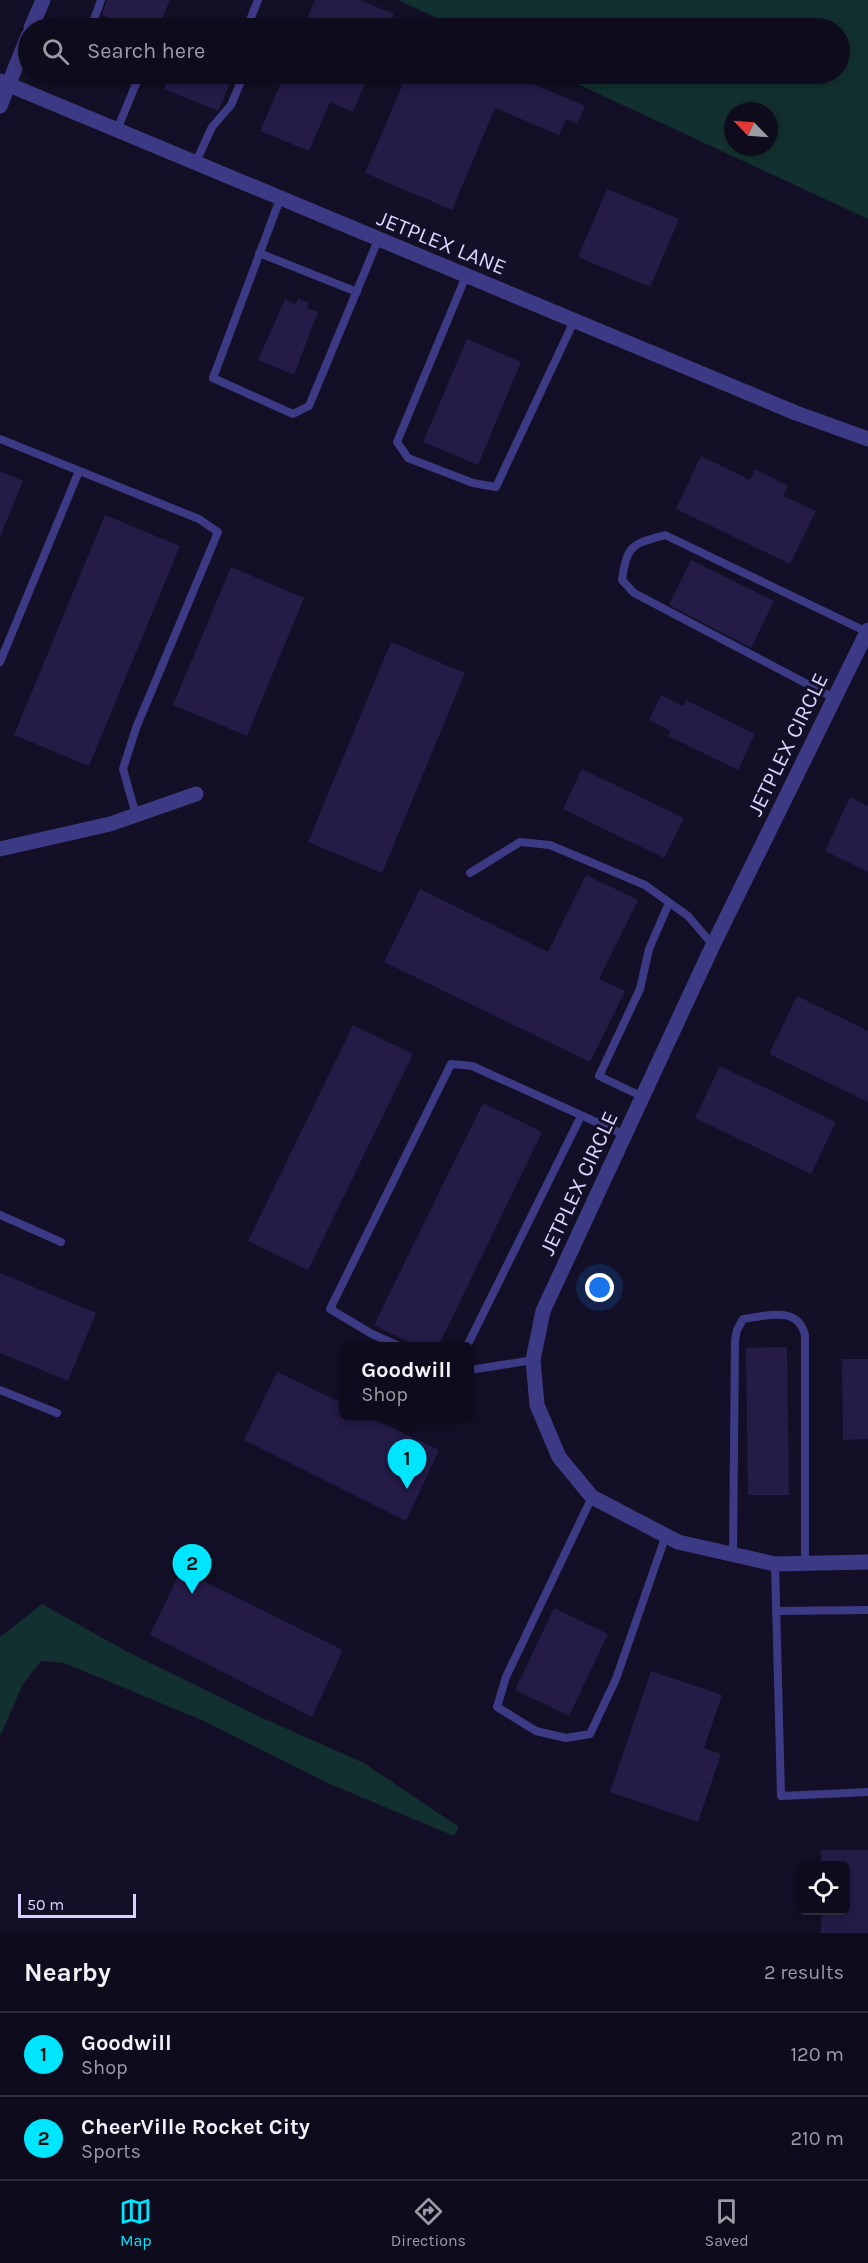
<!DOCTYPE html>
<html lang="en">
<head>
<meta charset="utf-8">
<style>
	:root { --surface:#0e0b1c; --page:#1c1929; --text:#f1f3f6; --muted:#9b9ba3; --line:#2e2b3b; --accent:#00e5ff }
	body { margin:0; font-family:Karla,sans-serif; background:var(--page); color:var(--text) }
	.controls { position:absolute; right:18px; bottom:18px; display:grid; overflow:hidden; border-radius:9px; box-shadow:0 3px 9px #0003 }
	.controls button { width:54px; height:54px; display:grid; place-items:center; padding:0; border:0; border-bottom:2px solid var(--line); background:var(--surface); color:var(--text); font:30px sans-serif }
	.compass { position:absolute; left:724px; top:102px; width:54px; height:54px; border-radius:50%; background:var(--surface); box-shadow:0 3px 9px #0003; rotate:295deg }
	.scale { position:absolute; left:18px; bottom:15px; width:118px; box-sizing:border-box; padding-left:6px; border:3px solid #d9d4ff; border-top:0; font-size:16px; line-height:21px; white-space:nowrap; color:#d9d4ff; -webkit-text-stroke:4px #130f26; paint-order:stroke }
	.you { position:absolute; left:600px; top:1288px; width:21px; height:21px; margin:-15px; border:4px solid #fff; border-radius:50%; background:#1a73e8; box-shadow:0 0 0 9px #1a73e833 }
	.badge { display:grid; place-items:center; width:39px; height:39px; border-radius:50%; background:var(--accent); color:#111; font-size:20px; font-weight:700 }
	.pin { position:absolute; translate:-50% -50px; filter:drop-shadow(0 2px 3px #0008) }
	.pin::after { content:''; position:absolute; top:32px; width:21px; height:18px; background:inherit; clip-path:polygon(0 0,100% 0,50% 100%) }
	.popup { position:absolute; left:339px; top:1342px; width:135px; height:78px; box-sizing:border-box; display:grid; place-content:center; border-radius:9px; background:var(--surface); filter:drop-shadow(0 2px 4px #0005); font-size:20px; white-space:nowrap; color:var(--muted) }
	.popup b { font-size:22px; color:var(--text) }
	.popup::after { content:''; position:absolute; left:50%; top:100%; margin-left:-12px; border:12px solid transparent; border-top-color:var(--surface) }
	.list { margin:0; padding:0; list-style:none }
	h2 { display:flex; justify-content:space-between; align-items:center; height:78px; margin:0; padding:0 24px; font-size:26px }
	h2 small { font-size:20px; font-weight:400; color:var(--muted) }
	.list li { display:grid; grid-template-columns:39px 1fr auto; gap:18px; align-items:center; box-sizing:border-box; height:84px; padding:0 24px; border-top:2px solid var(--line) }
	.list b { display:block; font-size:22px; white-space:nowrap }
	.list p { margin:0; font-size:20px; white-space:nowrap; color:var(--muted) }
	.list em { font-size:20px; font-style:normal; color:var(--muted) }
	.icon { flex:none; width:33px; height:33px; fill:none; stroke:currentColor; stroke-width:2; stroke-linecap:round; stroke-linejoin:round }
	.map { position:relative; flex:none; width:868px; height:1933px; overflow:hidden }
	.search { position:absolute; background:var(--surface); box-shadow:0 3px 9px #0003; left:18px; right:18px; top:18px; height:66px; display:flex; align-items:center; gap:15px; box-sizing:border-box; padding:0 21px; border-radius:33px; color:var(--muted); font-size:22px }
	.sheet { height:246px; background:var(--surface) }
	nav { display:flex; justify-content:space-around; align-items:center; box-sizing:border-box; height:84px; border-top:2px solid var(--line); background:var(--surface); font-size:16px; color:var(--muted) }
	nav a { display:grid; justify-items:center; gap:3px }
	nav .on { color:var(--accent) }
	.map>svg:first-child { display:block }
	.green { fill:#12302f; fill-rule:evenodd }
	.building { fill:#241b47 }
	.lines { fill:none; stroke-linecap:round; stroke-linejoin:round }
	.lane { stroke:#3d3a85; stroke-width:8 }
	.street { stroke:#3d3a85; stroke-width:15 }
	.labels { text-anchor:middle; stroke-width:6; stroke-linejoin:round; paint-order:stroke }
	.street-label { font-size:22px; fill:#d9d4ff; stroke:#130f26 }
</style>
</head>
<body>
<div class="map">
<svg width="868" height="1933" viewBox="0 0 868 1933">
	<rect width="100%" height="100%" fill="#130f26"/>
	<path class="green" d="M398,0H868V219L556,74H840V28H459ZM733,111H769V147H733Z
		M42,1604L124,1650L260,1717L364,1763L459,1827L454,1836L330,1784L204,1721L64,1663L41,1661L23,1684L0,1736V1637Z"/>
	<path class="building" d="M107,0H170L158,28H134L102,15Z
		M315,0H360L394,14L388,28H303Z
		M170,74H234L218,111L164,89Z
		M285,74H369L353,112L330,102L309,151L260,131Z
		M407,74H509L585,106L577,124L566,119L559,135L495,108L452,210L365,173Z
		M607,189L679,219L650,287L578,257Z
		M298,298L309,303L307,308L318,312L294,375L258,360L285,299L296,304Z
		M467,339L521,362L478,465L423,442Z
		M701,456L750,480L755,469L788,486L783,496L816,511L790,564L676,509Z
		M0,471L23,481L0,537Z
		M105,515L180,546L89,766L14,735Z
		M691,560L774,601L751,648L669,605Z
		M231,567L304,598L247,736L173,705Z
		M391,642L465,673L382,873L308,842Z
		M661,695L683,706L686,700L755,734L738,770L668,736L671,731L649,720Z
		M582,769L684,818L664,858L563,809Z
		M850,797L868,806V872L825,851Z
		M586,875L638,900L599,979L625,991L590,1062L384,962L420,889L548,952Z
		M797,996L868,1031V1102L769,1054Z
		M353,1025L413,1054L308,1270L248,1241Z
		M720,1066L836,1122L811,1174L695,1118Z
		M483,1103L542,1132L438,1347H418L374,1325Z
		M0,1273L96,1313L68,1381L0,1353Z
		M787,1347L789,1495H748L746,1348Z
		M842,1359H868V1439L843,1440Z
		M277,1372L344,1404V1416H367L439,1450L406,1521L244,1440Z
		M181,1570L343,1650L312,1717L150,1635Z
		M554,1608L608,1634L569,1716L515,1690Z
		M651,1671L722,1695L704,1748L721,1754L698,1822L610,1792Z
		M821,1850H868V1933H821V1911H846V1866H821Z"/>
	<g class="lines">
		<path class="lane" d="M91,28L101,0
			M250,28L248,25L258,0
			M117,130L140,74
			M195,164L212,127L231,105L244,74
			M280,199L213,378L293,414L309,406L378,240
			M259,253L357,292
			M466,276L397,442L408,458L473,483L496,487L574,321
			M0,439L199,519L218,532L136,728L123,769L136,815
			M0,662L79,471
			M834,698L634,593L622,580C627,545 632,544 665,535L867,632
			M470,873L520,842L550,845L645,885L688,916L713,945
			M643,1097L599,1076L640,989L649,949L669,903
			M0,1215L61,1242
			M399,1346L372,1334L330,1309L451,1064L472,1066L625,1135
			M467,1346L581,1116
			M470,1370L533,1360
			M0,1390L57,1413
			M592,1497L506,1677L497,1707L536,1731L566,1738L590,1734L616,1679L666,1535
			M733,1554L735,1340L737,1330L743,1319C766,1316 799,1305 805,1336V1563
			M775,1564L781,1796L868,1792
			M776,1611L868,1610"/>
		<path class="street" d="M31,28L43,0
			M0,81L796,413L868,439
			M0,106L28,36
			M868,630L713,945L543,1311L533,1360L537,1405L559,1457L592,1497L678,1542L775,1564L868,1562
			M0,849L110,824L196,794"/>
	</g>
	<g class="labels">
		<g class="street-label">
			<text transform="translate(442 242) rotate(22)" y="8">JETPLEX LANE</text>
			<text transform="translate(787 744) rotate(-64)" y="8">JETPLEX CIRCLE</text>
			<text transform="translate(578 1183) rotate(-65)" y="8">JETPLEX CIRCLE</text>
		</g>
	</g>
</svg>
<div class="controls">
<button><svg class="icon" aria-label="locate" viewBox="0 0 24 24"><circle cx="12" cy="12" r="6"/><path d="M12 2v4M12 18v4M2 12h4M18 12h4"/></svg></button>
</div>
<svg class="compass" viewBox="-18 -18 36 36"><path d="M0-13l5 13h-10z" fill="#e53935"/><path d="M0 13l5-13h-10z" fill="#9b9ba3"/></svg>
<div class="scale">50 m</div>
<div class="you"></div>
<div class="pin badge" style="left:407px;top:1489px">1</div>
<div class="popup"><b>Goodwill</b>Shop</div>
<div class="pin badge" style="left:192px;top:1594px">2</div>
<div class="search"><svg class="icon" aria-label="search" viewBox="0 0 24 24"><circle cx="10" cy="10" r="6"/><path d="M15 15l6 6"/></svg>Search here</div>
</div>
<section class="sheet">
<h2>Nearby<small>2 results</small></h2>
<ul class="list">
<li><span class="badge">1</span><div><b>Goodwill</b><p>Shop</p></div><em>120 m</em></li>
<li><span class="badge">2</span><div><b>CheerVille Rocket City</b><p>Sports</p></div><em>210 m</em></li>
</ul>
</section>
<nav>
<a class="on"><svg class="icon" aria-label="map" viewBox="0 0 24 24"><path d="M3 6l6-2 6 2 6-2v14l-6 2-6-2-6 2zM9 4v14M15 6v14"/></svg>Map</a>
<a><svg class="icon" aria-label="directions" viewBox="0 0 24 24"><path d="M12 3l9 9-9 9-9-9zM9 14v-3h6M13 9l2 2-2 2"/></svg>Directions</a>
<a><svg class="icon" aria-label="saved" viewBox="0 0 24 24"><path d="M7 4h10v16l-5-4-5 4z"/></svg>Saved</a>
</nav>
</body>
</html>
